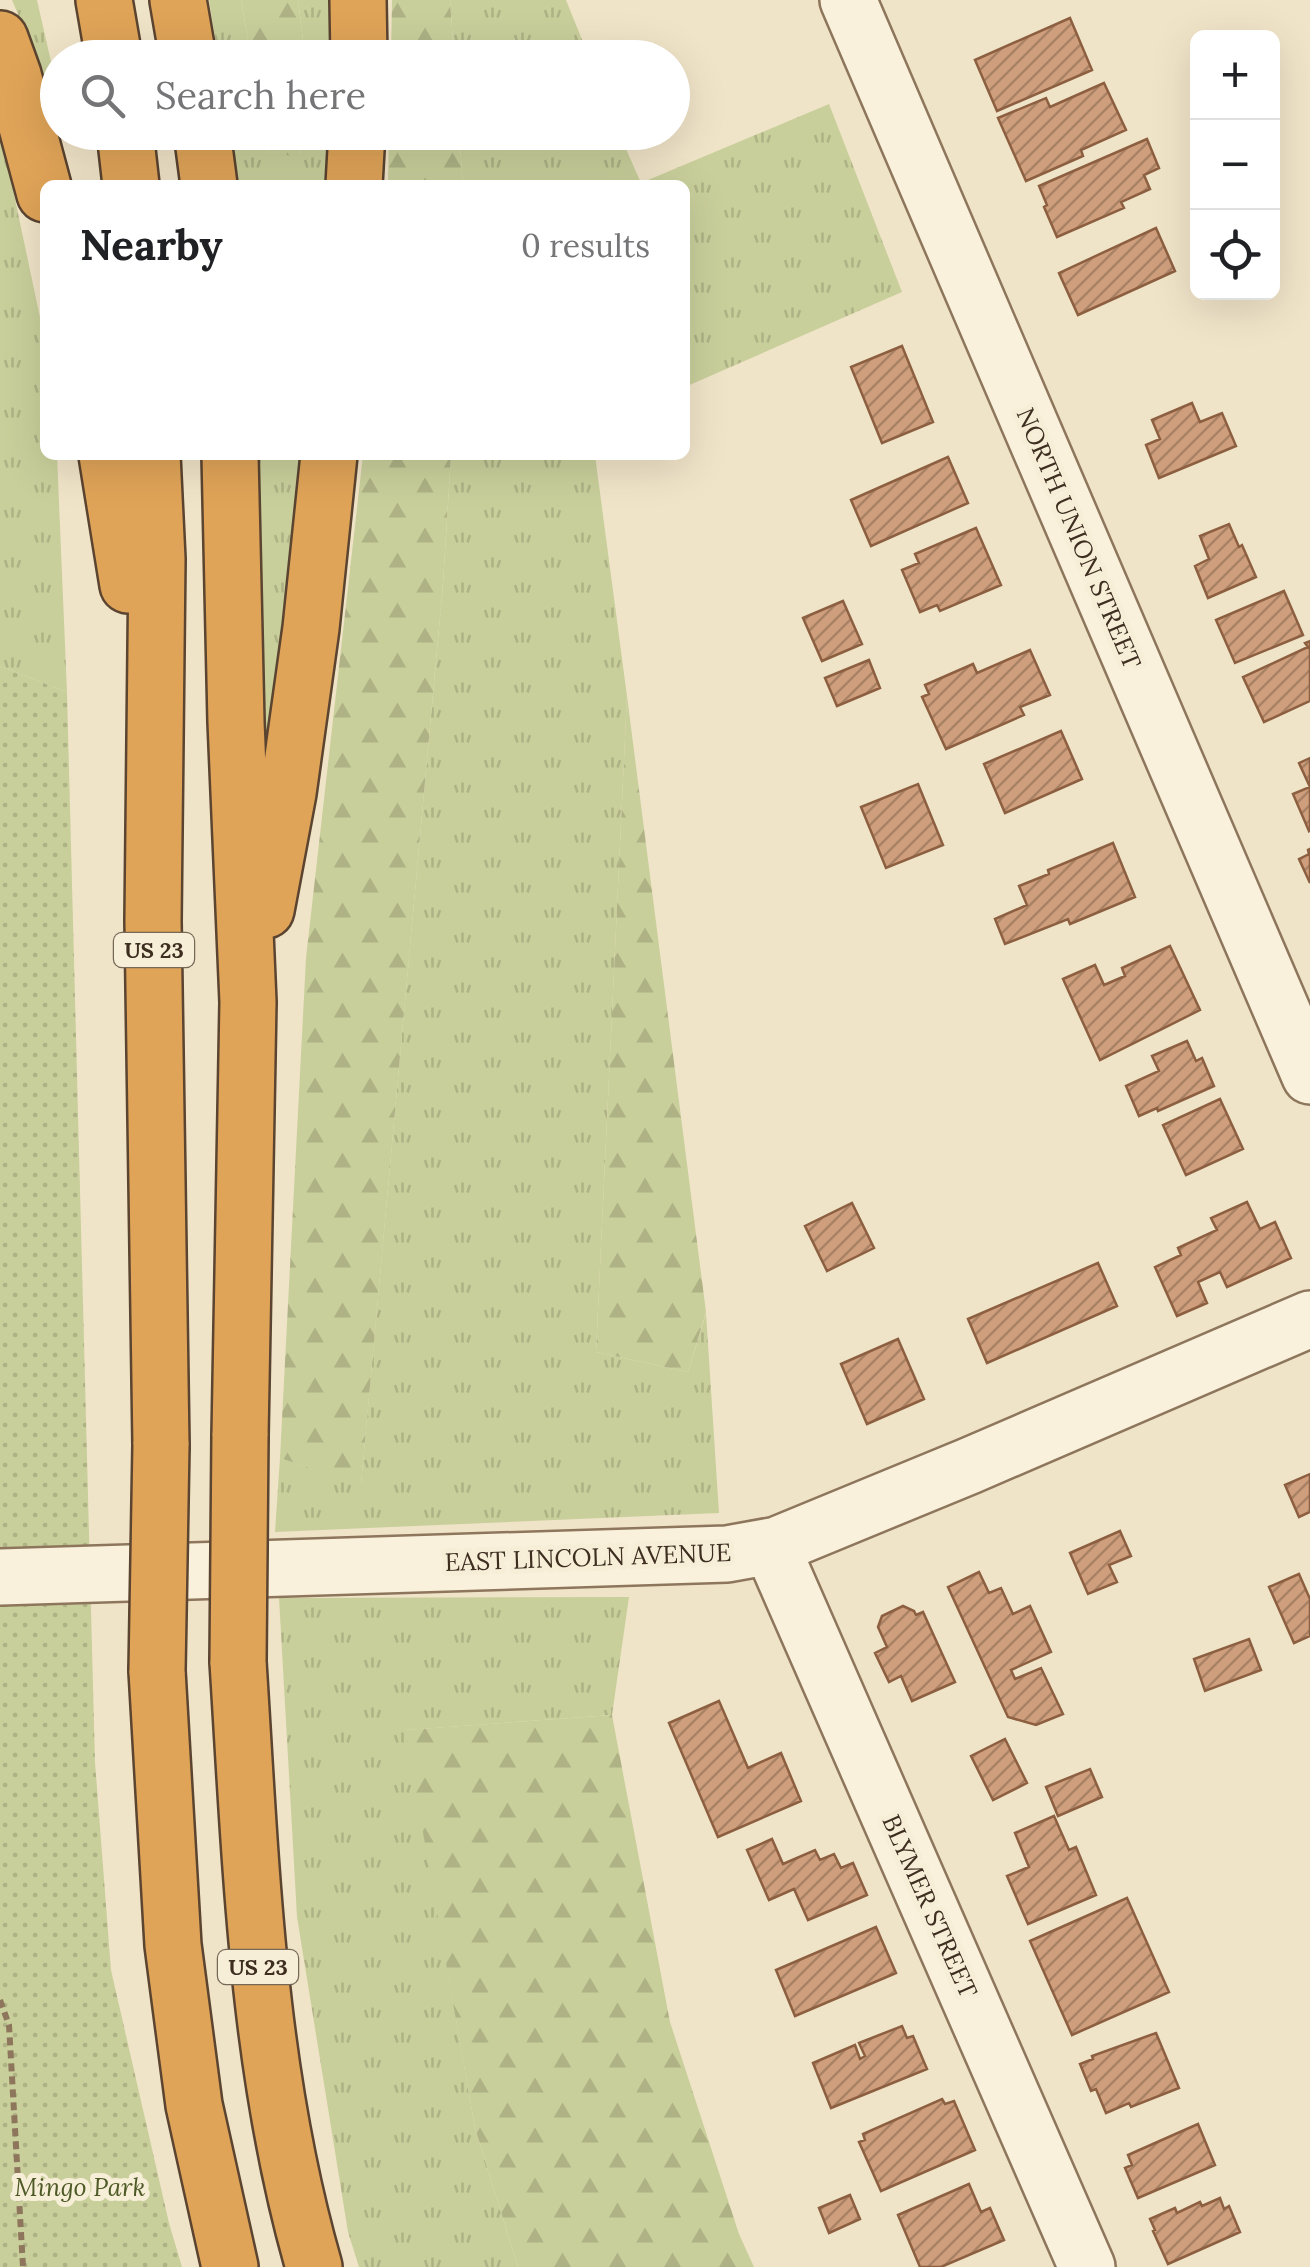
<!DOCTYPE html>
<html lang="en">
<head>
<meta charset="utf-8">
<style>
	:root { --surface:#fff; --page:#f2f2f2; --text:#202124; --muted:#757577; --line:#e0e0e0 }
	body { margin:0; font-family:Lora,serif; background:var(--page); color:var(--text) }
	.controls { position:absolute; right:30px; top:30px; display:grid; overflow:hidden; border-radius:15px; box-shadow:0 10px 40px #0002 }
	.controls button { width:90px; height:90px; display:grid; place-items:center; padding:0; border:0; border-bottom:2px solid var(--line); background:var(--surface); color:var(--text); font:50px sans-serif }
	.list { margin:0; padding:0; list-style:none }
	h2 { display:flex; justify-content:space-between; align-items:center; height:130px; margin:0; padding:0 40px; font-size:42px }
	h2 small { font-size:32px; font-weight:400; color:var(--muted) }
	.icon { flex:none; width:55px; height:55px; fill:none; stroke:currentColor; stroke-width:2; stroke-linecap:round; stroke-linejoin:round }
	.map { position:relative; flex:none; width:1310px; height:2267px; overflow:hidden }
	.search { position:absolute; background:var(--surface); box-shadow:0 10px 40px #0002; left:40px; top:40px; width:650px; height:110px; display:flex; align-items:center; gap:25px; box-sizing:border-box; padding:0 35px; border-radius:55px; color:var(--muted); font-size:38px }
	.panel { position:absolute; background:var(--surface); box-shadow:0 10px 40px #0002; left:40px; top:180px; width:650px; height:280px; border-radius:15px }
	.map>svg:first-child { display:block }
	.grass { fill:url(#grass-tufts) }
	.forest { fill:url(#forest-firs) }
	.park { fill:url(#park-dots) }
	.building { fill:url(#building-hatch); stroke:#8d5f41; stroke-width:2.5 }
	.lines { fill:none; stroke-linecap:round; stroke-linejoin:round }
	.minor-casing { stroke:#8d765c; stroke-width:60 }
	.highway-casing { stroke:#5b4430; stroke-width:60 }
	.path { stroke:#8d765c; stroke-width:6; stroke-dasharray:8 5; stroke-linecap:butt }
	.minor { stroke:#faf1dc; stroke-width:55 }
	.highway { stroke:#e0a458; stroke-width:55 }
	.highway-bridge-casing { stroke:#5b4430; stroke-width:60; stroke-linecap:butt }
	.highway-bridge { stroke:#e0a458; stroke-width:55 }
	.labels { text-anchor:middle; stroke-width:10; stroke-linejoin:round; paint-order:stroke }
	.shield { fill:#f7eed8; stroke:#756857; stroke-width:2.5 }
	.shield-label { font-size:22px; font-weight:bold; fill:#3d2e20 }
	.street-label { font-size:25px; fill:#3d2e20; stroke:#f7eed8 }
	.park-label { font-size:25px; font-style:italic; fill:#4d5a26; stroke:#f7eed8 }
</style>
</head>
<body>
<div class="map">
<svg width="1310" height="2267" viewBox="0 0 1310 2267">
	<defs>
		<pattern id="grass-tufts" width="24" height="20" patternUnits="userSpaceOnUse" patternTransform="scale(2.5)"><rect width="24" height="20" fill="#c9cf9b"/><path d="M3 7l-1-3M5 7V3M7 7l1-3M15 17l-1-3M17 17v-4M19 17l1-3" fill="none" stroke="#aeb285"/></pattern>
		<pattern id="forest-firs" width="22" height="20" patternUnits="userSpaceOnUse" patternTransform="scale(2.5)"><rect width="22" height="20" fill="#c9cf9b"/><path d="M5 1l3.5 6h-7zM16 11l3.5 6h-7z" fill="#aeb285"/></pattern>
		<pattern id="park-dots" width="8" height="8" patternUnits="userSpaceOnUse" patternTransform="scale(2.5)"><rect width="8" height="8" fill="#c9cf9b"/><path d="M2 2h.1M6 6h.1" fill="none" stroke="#aeb285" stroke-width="1.8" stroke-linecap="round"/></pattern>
		<pattern id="building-hatch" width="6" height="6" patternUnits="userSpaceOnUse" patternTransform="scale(2.5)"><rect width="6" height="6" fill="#cf9f7d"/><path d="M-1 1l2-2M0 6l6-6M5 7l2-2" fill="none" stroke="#a98266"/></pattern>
	</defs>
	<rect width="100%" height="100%" fill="#f0e4c8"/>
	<path class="grass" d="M12,0H37L57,88V107Z
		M209,0H241L251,57H218Z
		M298,0H339L340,57H305Z
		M450,0H566L589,57H454Z
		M829,104L902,292L685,387V185H463L459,133H619L641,183Z
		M228,133H264L267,150L299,157L301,133H340V185H236Z
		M0,139L5,152L45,341V455H57L67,692L0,666Z
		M251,455H311L280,730H257Z
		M451,455H595L627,696L596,1352L688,1372L706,1313L719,1513L275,1532L280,1458L361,1484L443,584Z
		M629,1597L612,1715L406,1730L475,2128L518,2267H359L348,2232L297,1917L279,1598Z"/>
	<path class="forest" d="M241,0H298L305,57H251Z
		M392,0H450L454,57H391Z
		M264,133H301L299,158L267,150Z
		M389,133H459L463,185H388Z
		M363,455H451L443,584L361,1485L280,1458L306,958Z
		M627,696L706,1312L688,1372L596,1352Z
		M612,1715L670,2022L739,2234L754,2267H518L475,2128L405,1730Z"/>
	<path class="park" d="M0,666L67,692L95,1762L111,1970L169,2223L182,2267H0Z"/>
	<path class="building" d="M1070,18L1092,70L997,111L975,60Z
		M1104,83L1126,130L1081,150L1083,156L1026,181L998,118L1046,98L1050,107Z
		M1147,139L1159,168L1144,175L1150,189L1121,202L1124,208L1057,237L1044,207L1047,205L1039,186Z
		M1156,228L1175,271L1078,315L1059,273Z
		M902,346L933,422L882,443L851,367Z
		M1192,403L1200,422L1222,413L1236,446L1159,478L1146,445L1160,439L1152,420Z
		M948,457L968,503L871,546L851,500Z
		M1229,524L1239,547L1242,545L1256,577L1208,598L1195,566L1209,559L1200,536Z
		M976,528L1001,585L940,611L937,605L920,612L902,570L919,563L915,554Z
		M1284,591L1303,635L1235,663L1216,620Z
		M843,601L862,644L822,661L803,618Z
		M1310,641V701L1264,722L1243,677L1308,647L1305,643Z
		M1030,650L1050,695L1020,707L1024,715L946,749L922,697L929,694L925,685L973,664L977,673Z
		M869,660L880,688L837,706L825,678Z
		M1061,731L1082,779L1005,813L984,764Z
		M1310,758V830L1309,831L1293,794L1310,787L1299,763Z
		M918,784L943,845L886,868L861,807Z
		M1113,843L1135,897L1070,924L1068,919L1005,944L995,919L1027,905L1019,886L1049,874L1048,870Z
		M1310,849V883L1299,859L1309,854L1308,850Z
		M1170,946L1200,1010L1100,1060L1063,979L1095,965L1104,985L1125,976L1122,968Z
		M1187,1041L1196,1061L1202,1058L1214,1086L1158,1111L1157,1108L1139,1116L1126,1086L1159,1071L1152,1056Z
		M1220,1099L1243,1149L1186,1175L1163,1125Z
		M1247,1202L1260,1229L1275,1222L1291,1258L1227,1287L1220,1272L1198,1282L1207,1303L1177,1316L1155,1267L1181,1255L1178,1248L1217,1230L1211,1218Z
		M852,1203L874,1248L827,1271L805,1226Z
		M1098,1263L1117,1306L987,1363L968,1319Z
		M898,1339L924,1399L867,1424L841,1364Z
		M1310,1474V1512L1299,1517L1285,1485Z
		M1120,1531L1131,1556L1109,1565L1117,1582L1088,1594L1070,1553Z
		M979,1572L989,1593L1001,1588L1013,1614L1030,1606L1051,1652L1011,1670L1015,1679L1041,1668L1063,1714L1036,1725L1008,1717L948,1587Z
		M1299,1574L1310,1599V1636L1294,1643L1269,1587Z
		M903,1606L914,1611L916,1615L923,1612L955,1682L912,1701L901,1676L889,1682L875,1653L887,1647L878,1627L882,1616Z
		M1249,1639L1261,1670L1205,1691L1194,1659Z
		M719,1701L748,1768L781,1753L801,1801L718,1837L669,1723Z
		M1005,1739L1027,1783L993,1800L971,1756Z
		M1090,1769L1102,1797L1058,1816L1046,1787Z
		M1054,1816L1069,1850L1076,1847L1096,1895L1028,1924L1007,1876L1029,1867L1015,1833Z
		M772,1839L783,1864L815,1850L820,1860L834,1854L841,1868L853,1863L867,1895L808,1920L794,1889L769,1900L747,1850Z
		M1127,1898L1169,1992L1072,2035L1030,1941Z
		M876,1927L896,1973L795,2016L776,1970Z
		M902,2026L907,2038L913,2036L927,2069L831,2108L813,2063L855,2045L860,2059L865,2056L859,2043Z
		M1156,2033L1179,2088L1131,2107L1129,2103L1106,2113L1096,2089L1091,2091L1080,2064L1093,2059L1092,2056Z
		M942,2099L945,2104L954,2101L975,2150L881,2191L859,2142L865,2140L863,2134Z
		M1198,2124L1215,2165L1138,2198L1125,2168L1132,2165L1128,2155Z
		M969,2184L981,2212L990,2208L1004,2240L941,2267H920L898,2215Z
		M850,2195L860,2219L829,2233L819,2208Z
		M1220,2198L1224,2209L1229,2206L1240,2232L1168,2264L1153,2231L1155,2230L1150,2219L1175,2208L1177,2213L1200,2202L1202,2206Z"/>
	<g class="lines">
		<defs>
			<path id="minor" d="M848,0L1310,1076
				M771,1546L1087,2267
				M0,1577L727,1554L777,1545L969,1466L1310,1319"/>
			<path id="highway" d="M104,0L114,58
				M178,0L188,58
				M358,0L359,58
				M0,39L13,75L45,194
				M125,132L131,185
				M202,132L209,185
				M354,185L357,132
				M107,455L128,585
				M152,455L157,559L153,921L161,1445
				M230,455L236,722L248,1002L240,1436
				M266,910L288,793L311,628L329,455
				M238,1662C251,1865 257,2070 314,2267
				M157,1671L173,1945L194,2105L230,2267"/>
		</defs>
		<use href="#minor" class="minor-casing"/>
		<use href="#highway" class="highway-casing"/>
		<path class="path" d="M0,2000L9,2025L23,2267"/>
		<use href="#minor" class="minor"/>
		<use href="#highway" class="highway"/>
		<defs>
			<path id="highway-bridge" d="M238,1662L240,1436
				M157,1671L161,1445"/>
		</defs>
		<use href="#highway-bridge" class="highway-bridge-casing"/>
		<use href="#highway-bridge" class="highway-bridge"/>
	</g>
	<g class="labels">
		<g class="shield">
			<rect x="114" y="933" width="80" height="34" rx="8"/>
			<rect x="218" y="1950" width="80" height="34" rx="8"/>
		</g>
		<g class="shield-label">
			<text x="154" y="958">US 23</text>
			<text x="258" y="1975">US 23</text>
		</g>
		<g class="street-label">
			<text transform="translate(1079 538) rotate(67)" y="9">NORTH UNION STREET</text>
			<text transform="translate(588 1557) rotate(-2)" y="9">EAST LINCOLN AVENUE</text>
			<text transform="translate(930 1906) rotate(66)" y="9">BLYMER STREET</text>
		</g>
		<g class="park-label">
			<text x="80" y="2196">Mingo Park</text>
		</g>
	</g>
</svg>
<div class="controls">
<button>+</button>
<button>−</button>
<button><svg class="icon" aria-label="locate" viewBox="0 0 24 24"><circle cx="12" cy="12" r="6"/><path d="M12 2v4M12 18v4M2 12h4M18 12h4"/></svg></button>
</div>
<div class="search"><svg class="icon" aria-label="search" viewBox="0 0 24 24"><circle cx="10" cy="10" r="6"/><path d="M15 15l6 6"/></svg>Search here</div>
<section class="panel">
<h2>Nearby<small>0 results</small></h2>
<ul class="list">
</ul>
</section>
</div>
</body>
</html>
